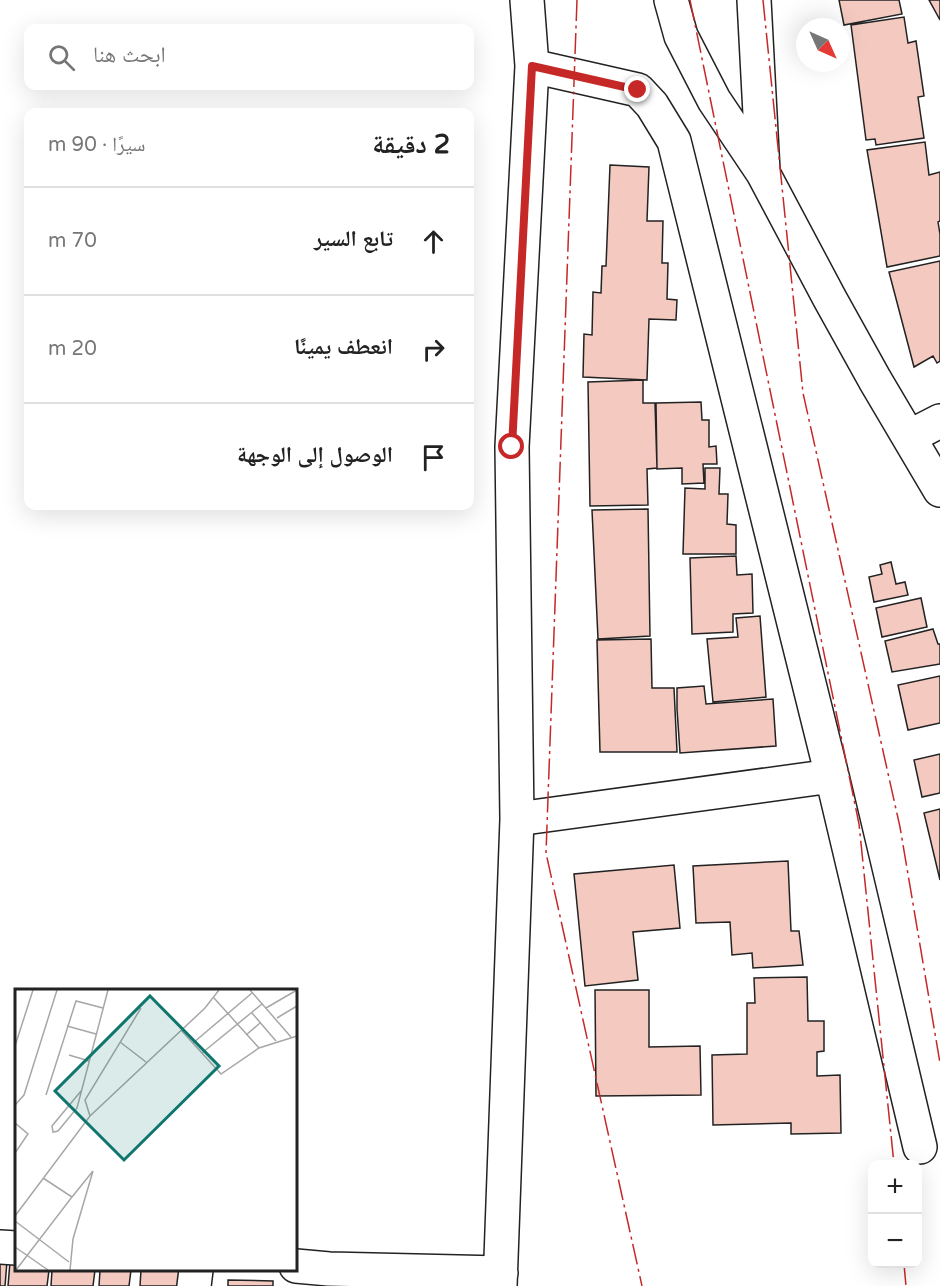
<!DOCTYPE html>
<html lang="ar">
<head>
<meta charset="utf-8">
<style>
	:root { --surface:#fff; --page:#f2f2f2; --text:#222; --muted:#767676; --line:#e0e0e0 }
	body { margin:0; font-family:"Varela Round","Noto Naskh Arabic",sans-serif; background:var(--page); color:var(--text); direction:rtl }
	.controls { position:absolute; right:18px; bottom:18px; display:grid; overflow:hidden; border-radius:12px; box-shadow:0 6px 24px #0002 }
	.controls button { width:54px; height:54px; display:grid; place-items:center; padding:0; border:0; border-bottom:2px solid var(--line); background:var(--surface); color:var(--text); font:30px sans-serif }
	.compass { position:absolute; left:796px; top:18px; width:54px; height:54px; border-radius:50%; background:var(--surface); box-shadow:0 6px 24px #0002; rotate:135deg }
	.stop { position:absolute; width:18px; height:18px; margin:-14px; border:4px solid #c62828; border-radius:50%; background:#fff }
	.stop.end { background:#c62828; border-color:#fff; box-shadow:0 2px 6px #0008 }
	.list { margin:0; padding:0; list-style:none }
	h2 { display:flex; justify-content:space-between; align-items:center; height:78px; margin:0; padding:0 24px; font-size:26px }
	h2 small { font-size:20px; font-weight:400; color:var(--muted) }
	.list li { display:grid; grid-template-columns:39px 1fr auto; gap:18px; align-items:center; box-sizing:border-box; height:108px; padding:0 24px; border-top:2px solid var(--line) }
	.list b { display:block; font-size:22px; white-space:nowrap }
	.list em { font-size:20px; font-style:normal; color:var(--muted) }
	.icon { flex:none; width:33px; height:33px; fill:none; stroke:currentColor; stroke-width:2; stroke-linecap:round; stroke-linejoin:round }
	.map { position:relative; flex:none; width:940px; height:1286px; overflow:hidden; direction:ltr }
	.search { position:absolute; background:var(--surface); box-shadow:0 6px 24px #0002; left:24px; top:24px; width:450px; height:66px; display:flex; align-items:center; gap:15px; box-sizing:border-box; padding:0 21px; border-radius:12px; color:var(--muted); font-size:22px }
	.panel { position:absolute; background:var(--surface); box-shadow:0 6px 24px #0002; left:24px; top:108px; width:450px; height:402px; border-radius:12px; direction:rtl }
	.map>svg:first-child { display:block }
	.building { fill:#f3c9c0; stroke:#222; stroke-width:1.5 }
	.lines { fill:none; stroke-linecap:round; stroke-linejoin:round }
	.minor-casing { stroke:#222; stroke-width:36 }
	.minor { stroke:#fff; stroke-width:33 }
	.power { stroke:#c62828; stroke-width:1.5; stroke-dasharray:21 4.5 3 4.5; stroke-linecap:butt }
	.route { stroke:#c62828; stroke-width:8 }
	.inset-road { fill:none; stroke:#a7a7a7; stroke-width:1.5 }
	.view { fill:#0f766e; fill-opacity:0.15; stroke:#0f766e; stroke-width:3 }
	.inset-edge { fill:none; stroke:#222; stroke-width:3 }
</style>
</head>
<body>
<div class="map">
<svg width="940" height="1286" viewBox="0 0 940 1286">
	<rect width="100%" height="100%" fill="#fff"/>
	<path class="building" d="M839,0H899L902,14L844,25Z
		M929,0H940V20Z
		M904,17L908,43L916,41L924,96L918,97L924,138L876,145L875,139L866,140L851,25Z
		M925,142L929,175L940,172V221L938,222L940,234V256L887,267L867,150Z
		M610,165L649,167L647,221H663L662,263H668L667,299L677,300L676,320L649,319L647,380L583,377L584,334L592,335L593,292L601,293L602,266H606Z
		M940,261V361L937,363L933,356L914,367L889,272Z
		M643,380V403H655L657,468L647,469L648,505L590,506L588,382Z
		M701,402L702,420H709V447L716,446L717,464H703L704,483L682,484V468L657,469L656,403Z
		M705,468H720L719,494H728L727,524L736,525V554H683L685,488L705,489Z
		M648,509L650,636L598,639L592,510Z
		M736,556L737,575L752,574L753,613L733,614V632L692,634L690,558Z
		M891,562L896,584L905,582L908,595L874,602L869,577L882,574L880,565Z
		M921,598L927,627L882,637L876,608Z
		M760,616L766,697L713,702L707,639L738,637L736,618Z
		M933,629L938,644H940V664L892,672L885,641Z
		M651,639L652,688H674L677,752H600L597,640Z
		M940,676V723L908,730L898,685Z
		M704,686L706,704L773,699L776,746L680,753L677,709V688Z
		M940,754V793L922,797L914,760Z
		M940,809V880L924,813Z
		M788,861L791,931H799L803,965L753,968L752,953L732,955L730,922L696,923L693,866Z
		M674,865L680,928L633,932L638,980L585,986L574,874Z
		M807,977L808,1021H824V1051L817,1052V1076L840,1075L841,1133L791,1134V1123L713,1125L712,1055L747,1054V1003H755L754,978Z
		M595,990H649V1047L700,1046L701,1095L596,1096Z
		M0,1249H8L5,1286H0Z
		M11,1250L16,1251V1270H49L47,1286H8Z
		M52,1270H95L93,1286H51Z
		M100,1270H131L129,1286H99Z
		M141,1270H180L179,1286H140Z
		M228,1280L273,1281V1286H228Z"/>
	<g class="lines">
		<defs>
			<path id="minor" d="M671,0L681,36L714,100L763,173L830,299L875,380L940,490
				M754,0L763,171
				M532,66L638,90L652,105L674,141L832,776L920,1147
				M909,437L940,421
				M517,819L832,776
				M0,1247L16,1248
				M296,1266L329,1269L501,1273
				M194,1286L196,1270
				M500,1286L517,819L512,447L532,66L527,0"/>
		</defs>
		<use href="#minor" class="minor-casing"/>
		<use href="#minor" class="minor"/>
		<path class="power" d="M577,0L546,853L642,1286
			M690,0L859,824L894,1164
			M763,0L803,393L900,827L940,1063
			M904,1264L906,1286"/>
	</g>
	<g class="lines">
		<path class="route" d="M512,447L532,66L638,90"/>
	</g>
	<g transform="translate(15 989)">
		<rect width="282" height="282" fill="#fff"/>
		<path class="inset-road" d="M235,1L276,48M199,9L244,59M251,19L282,1M237,24L261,52M262,29L282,17M52,37L81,45M166,41L206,85L244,59L282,47M231,46L245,34M105,53L131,73M178,54L237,4M0,57L18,1M187,64L247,15M54,66L74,72M66,102L37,137L38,143L43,142L62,119L93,1M31,106L61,12L88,19M0,116L9,106L42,1M75,127L70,111L126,19M0,134L13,145L0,164M57,208L78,182M0,227L75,127L190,19L204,1M0,232L54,273M0,258L33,281M1,281L57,208L28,189M55,281L58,250L78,182"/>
		<path class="view" d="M135,7L204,77L109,171L40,102Z"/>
		<rect width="282" height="282" class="inset-edge"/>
	</g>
</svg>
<div class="controls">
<button>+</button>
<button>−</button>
</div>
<svg class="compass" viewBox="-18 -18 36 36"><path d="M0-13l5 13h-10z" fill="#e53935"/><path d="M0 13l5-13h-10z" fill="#767676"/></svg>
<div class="stop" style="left:512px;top:447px"></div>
<div class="stop end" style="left:638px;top:90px"></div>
<div class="search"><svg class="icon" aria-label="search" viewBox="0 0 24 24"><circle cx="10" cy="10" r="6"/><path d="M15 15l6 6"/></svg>ابحث هنا</div>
<section class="panel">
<h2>2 دقيقة<small>سيرًا · 90 m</small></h2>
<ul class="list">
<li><svg class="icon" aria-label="ahead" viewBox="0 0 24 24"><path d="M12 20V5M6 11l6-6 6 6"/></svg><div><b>تابع السير</b></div><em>70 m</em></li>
<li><svg class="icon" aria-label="right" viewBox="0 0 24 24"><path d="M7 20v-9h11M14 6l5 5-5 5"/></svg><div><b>انعطف يمينًا</b></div><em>20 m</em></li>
<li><svg class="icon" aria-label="arrive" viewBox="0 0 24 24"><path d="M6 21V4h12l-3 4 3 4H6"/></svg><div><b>الوصول إلى الوجهة</b></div></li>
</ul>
</section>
</div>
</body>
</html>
